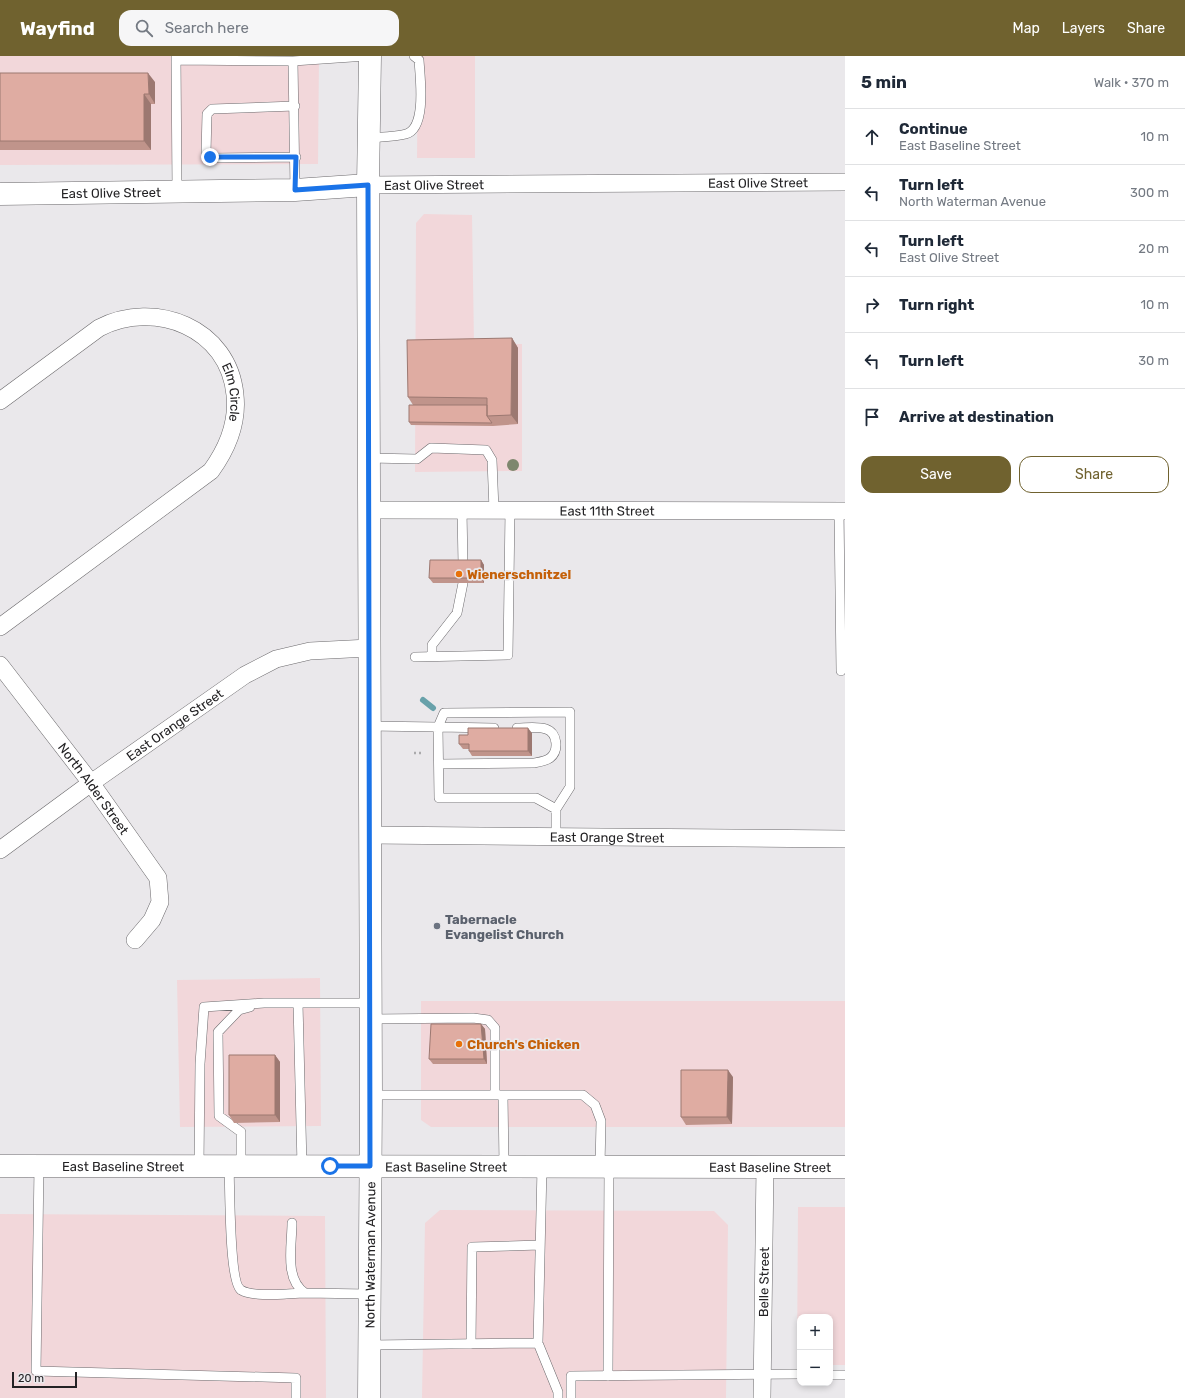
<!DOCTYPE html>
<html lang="en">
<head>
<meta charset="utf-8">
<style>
	:root { --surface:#fff; --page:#f6f6f7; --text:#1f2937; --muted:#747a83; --line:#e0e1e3; --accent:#70622f }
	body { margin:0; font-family:Rubik,sans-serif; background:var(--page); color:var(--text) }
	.controls { position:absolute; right:12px; bottom:12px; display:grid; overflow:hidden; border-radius:8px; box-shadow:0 2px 6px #0003 }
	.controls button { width:36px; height:36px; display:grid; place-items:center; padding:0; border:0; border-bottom:1px solid var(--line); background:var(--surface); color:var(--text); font:20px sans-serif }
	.scale { position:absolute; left:12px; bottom:10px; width:65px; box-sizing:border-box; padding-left:4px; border:2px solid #232224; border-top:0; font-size:11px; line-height:14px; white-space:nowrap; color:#232224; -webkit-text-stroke:3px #eae8eb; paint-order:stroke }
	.stop { position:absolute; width:12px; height:12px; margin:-9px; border:3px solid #1a73e8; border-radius:50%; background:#fff }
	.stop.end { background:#1a73e8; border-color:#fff; box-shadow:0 1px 4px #0008 }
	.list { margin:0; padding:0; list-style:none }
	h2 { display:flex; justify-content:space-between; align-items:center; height:52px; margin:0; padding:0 16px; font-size:17px }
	h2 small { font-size:13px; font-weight:400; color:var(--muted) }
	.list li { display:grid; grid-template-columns:26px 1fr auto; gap:12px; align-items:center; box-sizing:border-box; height:56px; padding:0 16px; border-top:1px solid var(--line) }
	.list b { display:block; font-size:15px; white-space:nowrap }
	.list p { margin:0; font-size:13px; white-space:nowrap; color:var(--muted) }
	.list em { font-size:13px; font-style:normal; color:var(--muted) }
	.actions { display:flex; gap:8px; padding:12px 16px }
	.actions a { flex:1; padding:9px 0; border:1px solid var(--accent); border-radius:12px; text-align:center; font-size:14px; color:var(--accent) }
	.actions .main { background:var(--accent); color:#fff }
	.icon { flex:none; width:22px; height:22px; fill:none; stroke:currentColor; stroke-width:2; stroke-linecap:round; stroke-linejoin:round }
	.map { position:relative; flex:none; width:845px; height:1342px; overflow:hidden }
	header { display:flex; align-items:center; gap:24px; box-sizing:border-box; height:56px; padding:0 20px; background:var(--accent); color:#fff }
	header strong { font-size:19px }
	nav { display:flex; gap:22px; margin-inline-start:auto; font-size:14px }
	.search { width:280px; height:36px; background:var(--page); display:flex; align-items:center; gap:10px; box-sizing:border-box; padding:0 14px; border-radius:12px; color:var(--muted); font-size:15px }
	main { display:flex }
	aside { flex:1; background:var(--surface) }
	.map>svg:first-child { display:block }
	.commercial { fill:#f2d7da }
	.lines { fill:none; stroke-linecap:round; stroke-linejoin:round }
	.stream { stroke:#68a1aa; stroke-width:6 }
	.service-casing { stroke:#6b696c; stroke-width:10 }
	.minor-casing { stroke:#6b696c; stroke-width:18 }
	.tertiary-casing { stroke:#6b696c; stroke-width:23 }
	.primary-casing { stroke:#6b696c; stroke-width:23 }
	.path { stroke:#abaaac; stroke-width:2.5; stroke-dasharray:2 3; stroke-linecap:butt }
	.service { stroke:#fff; stroke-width:9 }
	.minor { stroke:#fff; stroke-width:17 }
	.tertiary { stroke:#fff; stroke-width:22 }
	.primary { stroke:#fff; stroke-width:22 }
	.tree { fill:#7e876e }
	.wall { fill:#c0948b }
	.shaded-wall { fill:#9c7871 }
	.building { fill:#dfaca2; stroke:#9c7871 }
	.route { stroke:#1a73e8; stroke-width:5 }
	.food-dot { fill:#e8710a; stroke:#eae8eb; stroke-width:1.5 }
	.worship-dot { fill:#6b7280; stroke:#eae8eb; stroke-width:1.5 }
	.labels { text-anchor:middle; stroke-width:3.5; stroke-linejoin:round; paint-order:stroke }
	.street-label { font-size:13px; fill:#232224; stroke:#eae8eb }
	.food-label { font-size:13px; font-weight:bold; fill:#c56008; stroke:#eae8eb; text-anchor:start }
	.worship-label { font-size:13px; font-weight:bold; fill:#5b616d; stroke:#eae8eb; text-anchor:start }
</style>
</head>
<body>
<header>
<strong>Wayfind</strong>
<div class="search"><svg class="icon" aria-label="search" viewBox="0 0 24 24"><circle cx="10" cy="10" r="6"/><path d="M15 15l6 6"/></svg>Search here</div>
<nav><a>Map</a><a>Layers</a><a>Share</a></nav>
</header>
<main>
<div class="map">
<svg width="845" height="1342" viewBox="0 0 845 1342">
	<rect width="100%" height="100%" fill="#eae8eb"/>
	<path class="commercial" d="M0,0H319L318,108L0,109Z
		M418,0H475V102H417Z
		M424,158L472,159L474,288H522V415L415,416L416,167Z
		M320,922L321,1070L180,1071L177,924Z
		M421,945H845V1071H431L421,1064Z
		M798,1151H845V1309H830V1261H800V1309H797Z
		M440,1154L714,1155L728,1169L726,1342H422L425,1167Z
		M0,1158L325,1160L326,1342H0Z"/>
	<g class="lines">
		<path class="stream" d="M423,644L433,652"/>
		<defs>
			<path id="service" d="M176,0L177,135
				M176,4L293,5L367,0
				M293,5L295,134
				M295,50L212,53L207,58L206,97L214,102L296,101
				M369,82C381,81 395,81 406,78C427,72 420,21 419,4L414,0
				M369,402L417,403L431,392L486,394L492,404L494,454
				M462,454L463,509
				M839,455L841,615
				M432,600V589L457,557L463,527
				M415,601L508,599L510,454
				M369,670L438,671L444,657L570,656V731L556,753V780
				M494,672L438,671L439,742H536L556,753
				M439,708L534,707C539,706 546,705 550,702C559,695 558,677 546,673C538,670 525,672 517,672
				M298,947L302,1110
				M371,963L473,962L488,964L495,972V1039
				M371,1039H583L595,1049L601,1065L600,1110
				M503,1039L504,1110
				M39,1110L36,1315L296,1322V1342
				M199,1110L200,1008L204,951L264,947H370
				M229,1110C230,1128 229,1227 241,1234C254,1242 289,1237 305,1237
				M241,1110V1076L219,1060L218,976L239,954L250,951
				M292,1167C292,1189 284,1223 305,1237L368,1238
				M538,1287L558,1336V1342
				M471,1288L472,1191L540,1189
				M370,1289L538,1287L542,1111
				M830,1319H845
				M608,1320L609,1110
				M571,1342V1320L800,1318"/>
			<g id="minor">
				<path id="s1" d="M368,129L845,126"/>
				<path id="s2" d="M0,345L99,272C155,243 229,272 235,339C238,367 227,393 211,415L0,571"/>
				<path id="s3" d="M369,454L845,455"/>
				<path id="s4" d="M0,609L91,727L158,822L160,846L152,864L135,884"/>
				<path id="s5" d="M369,779L845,783"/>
				<path id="s6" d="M0,794L91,727L245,619L276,603L310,595L369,592"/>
				<path id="s7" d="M762,1342L765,1110"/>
			</g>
			<g id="tertiary">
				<path id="s8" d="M0,138L295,134L368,129"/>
			</g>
			<g id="primary">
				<path id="s9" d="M0,1110L845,1111"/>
				<path id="s10" d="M369,1342L371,1039L368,129L370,0"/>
			</g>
		</defs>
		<use href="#service" class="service-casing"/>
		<use href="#minor" class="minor-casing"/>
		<use href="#tertiary" class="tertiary-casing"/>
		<use href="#primary" class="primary-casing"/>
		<path class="path" d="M414,697H423"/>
		<use href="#service" class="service"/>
		<use href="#minor" class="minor"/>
		<use href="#tertiary" class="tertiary"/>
		<use href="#primary" class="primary"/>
	</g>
	<circle class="tree" cx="513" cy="409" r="6"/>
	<path class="wall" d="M0,17L155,26V48H151V94H0Z
		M512,282L518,292V368L493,370L411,369L409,366L413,349L408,341Z
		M481,504L484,509V527H433L429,522Z
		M532,677V700H472L469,695V693H463L459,688Z
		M481,968L485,973L487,1008H433L429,1003Z
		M275,999L280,1006V1066L234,1067L229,1059Z
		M733,1021L732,1068L686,1069L681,1061Z"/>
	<path class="shaded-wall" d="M148,17L155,26V48L149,38Z
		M144,38L151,48V94L144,85Z
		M512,282L518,292V368L511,359Z
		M481,504L484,509V527L481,522Z
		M528,672L532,677V700L528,695Z
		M481,968L485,973L487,1008L484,1003Z
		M275,999L280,1006V1066L275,1059Z
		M728,1014L733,1021L732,1068L727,1061Z"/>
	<path class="building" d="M0,17H148L149,38H144V85H0Z
		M512,282L511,359L487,360V342L408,341L407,284Z
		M409,349H487V360L492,367L409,366Z
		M430,504H481V522H429Z
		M468,672H528V695H469V688H459V679H468Z
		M431,968H481L484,1003H429Z
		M229,999H275V1059H229Z
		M681,1014H728L727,1061H681Z"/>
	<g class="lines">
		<path class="route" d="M210,101H296L295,134L368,129L370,1110H330"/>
	</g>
	<g class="food-dot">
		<circle cx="459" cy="518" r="4"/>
		<circle cx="459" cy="988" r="4"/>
	</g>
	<circle class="worship-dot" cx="437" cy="870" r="4"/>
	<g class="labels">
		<g class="street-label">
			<text dy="5" stroke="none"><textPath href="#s1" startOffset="390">East Olive Street</textPath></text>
			<text dy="5" stroke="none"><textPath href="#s1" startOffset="66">East Olive Street</textPath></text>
			<text dy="5" stroke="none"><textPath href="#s8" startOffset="111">East Olive Street</textPath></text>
			<text dy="5" stroke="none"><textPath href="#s2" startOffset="299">Elm Circle</textPath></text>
			<text dy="5" stroke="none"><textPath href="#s3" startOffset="238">East 11th Street</textPath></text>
			<text dy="5" stroke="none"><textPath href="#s6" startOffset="215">East Orange Street</textPath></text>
			<text dy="5" stroke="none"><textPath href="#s4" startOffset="155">North Alder Street</textPath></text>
			<text dy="5" stroke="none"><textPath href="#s5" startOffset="238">East Orange Street</textPath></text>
			<text dy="5" stroke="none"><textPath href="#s9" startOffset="123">East Baseline Street</textPath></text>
			<text dy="5" stroke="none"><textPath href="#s9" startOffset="446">East Baseline Street</textPath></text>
			<text dy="5" stroke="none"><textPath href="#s9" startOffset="770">East Baseline Street</textPath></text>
			<text dy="5" stroke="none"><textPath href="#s10" startOffset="143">North Waterman Avenue</textPath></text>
			<text dy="5" stroke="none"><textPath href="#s7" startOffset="116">Belle Street</textPath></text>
		</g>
		<g class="food-label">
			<text x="467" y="523">Wienerschnitzel</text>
			<text x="467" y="993">Church's Chicken</text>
		</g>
		<g class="worship-label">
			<text x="445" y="868">Tabernacle<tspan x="445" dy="15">Evangelist Church</tspan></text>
		</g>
	</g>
</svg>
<div class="controls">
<button>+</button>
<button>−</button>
</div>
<div class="scale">20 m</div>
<div class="stop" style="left:330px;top:1110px"></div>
<div class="stop end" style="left:210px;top:101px"></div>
</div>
<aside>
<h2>5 min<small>Walk · 370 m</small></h2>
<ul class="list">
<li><svg class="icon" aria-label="ahead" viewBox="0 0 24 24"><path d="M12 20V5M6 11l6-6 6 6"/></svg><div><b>Continue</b><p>East Baseline Street</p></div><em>10 m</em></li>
<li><svg class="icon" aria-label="left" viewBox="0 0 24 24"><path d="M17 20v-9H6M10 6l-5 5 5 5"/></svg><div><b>Turn left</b><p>North Waterman Avenue</p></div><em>300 m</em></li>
<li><svg class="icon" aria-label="left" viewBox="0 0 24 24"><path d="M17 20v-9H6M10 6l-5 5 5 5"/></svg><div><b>Turn left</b><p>East Olive Street</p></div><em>20 m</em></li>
<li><svg class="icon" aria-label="right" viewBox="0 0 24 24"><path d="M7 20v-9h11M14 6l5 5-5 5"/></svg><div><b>Turn right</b></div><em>10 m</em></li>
<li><svg class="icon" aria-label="left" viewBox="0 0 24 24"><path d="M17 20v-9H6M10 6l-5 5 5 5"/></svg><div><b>Turn left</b></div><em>30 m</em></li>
<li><svg class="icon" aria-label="arrive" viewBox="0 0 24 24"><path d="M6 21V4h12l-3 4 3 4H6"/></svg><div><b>Arrive at destination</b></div></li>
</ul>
<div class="actions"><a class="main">Save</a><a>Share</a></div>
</aside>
</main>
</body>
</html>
